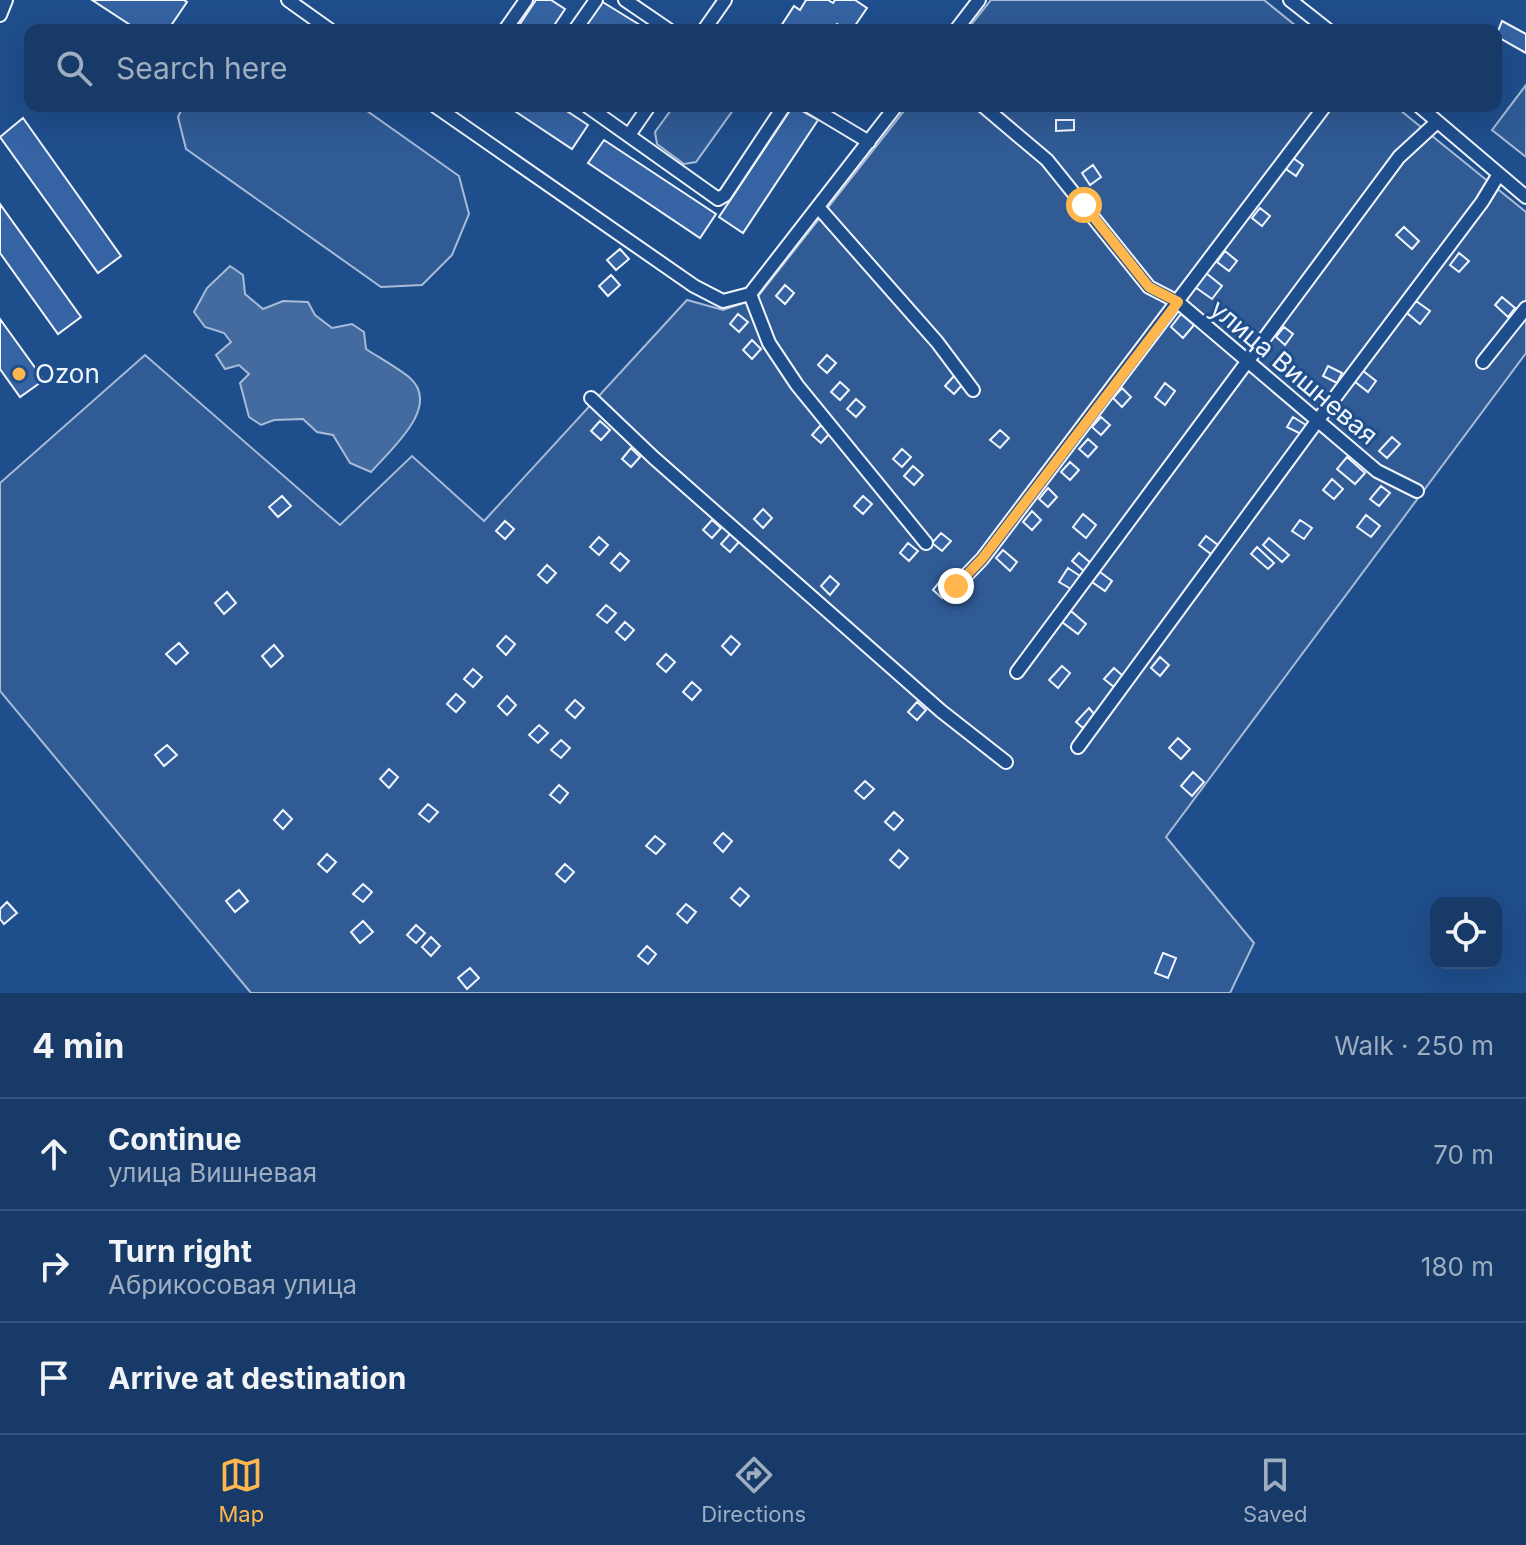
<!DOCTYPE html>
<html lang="en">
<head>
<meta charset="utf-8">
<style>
	:root { --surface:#173a69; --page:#20416f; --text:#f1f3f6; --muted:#9eadc0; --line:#36547d; --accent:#ffb74d }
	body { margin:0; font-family:Inter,sans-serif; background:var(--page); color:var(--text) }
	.controls { position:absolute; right:24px; bottom:24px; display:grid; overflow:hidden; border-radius:16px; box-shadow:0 8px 32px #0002 }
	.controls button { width:72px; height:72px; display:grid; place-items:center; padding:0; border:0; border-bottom:2px solid var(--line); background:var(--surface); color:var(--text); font:40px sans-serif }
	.stop { position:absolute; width:24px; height:24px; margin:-18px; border:6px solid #ffb74d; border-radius:50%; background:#fff }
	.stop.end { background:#ffb74d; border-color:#fff; box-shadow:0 2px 8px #0008 }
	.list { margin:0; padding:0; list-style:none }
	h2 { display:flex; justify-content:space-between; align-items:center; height:104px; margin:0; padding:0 32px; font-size:34px }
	h2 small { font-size:26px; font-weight:400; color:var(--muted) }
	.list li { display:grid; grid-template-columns:52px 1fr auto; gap:24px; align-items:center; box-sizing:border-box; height:112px; padding:0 32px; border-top:2px solid var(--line) }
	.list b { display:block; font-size:30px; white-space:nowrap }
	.list p { margin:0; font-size:26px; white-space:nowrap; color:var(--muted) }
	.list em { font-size:26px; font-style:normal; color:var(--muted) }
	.icon { flex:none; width:44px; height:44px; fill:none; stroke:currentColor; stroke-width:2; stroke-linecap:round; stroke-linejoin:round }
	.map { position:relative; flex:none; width:1526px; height:993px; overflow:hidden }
	.search { position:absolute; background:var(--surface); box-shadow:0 8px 32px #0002; left:24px; right:24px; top:24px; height:88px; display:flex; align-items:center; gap:20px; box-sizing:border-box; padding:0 28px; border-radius:16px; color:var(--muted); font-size:30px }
	.sheet { height:440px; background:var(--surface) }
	nav { display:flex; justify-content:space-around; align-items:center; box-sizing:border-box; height:112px; border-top:2px solid var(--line); background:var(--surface); font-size:22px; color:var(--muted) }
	nav a { display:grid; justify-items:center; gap:4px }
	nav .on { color:var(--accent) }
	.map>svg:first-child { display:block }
	.built { fill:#305b95; stroke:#a8bbd7; stroke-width:2 }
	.water { fill:#446ba0; stroke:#a8bbd7; stroke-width:2 }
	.building { fill:#3563a3; stroke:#f2f6ff; stroke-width:2 }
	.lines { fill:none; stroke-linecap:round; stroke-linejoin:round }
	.minor-casing { stroke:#f2f6ff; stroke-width:16 }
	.minor { stroke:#1f4e8c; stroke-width:12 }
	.route { stroke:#ffb74d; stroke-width:10 }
	.poi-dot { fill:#ffb74d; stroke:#1f4e8c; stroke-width:3 }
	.labels { text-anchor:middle; stroke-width:6; stroke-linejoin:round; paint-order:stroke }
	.street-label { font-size:26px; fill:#f2f6ff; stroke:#1f4e8c }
	.poi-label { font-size:26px; fill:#f2f6ff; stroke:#1f4e8c; text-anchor:start }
</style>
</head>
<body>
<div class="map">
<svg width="1526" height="993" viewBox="0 0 1526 993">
	<rect width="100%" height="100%" fill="#1f4e8c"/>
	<path class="built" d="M991,0H1264L1301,30H967Z
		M1526,85V157L1492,130Z
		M183,106H360L459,176L469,214L452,255L422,285L381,287L186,149L178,117Z
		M674,106H736L696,162L684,164L657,144L655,132Z
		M908,106H1395L1526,212V353L1166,837L1254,943L1230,993H251L0,691V483L145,355L340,525L412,456L484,521L687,300L723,310L756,299Z"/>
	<path class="water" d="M230,266L243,275L245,294L263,309L283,301L308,302L315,315L332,328L352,324L364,332L366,349C380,358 396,367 409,377C443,406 390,450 371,472L350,463L333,435L317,432L303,419L274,420L261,425L249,417L240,383L249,374L239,365L225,369L216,355L231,342L224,333L205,327L194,312L207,288Z"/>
	<path class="building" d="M92,0H184L187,2L168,30H138Z
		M536,0H551L565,9L551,30H516Z
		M806,0H828L833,3L835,0H855L867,8L852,30H846L837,24L833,30H788L781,26L794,6L800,10Z
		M601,1L648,30H594L585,25Z
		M1502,21L1526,34V53L1496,36Z
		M507,106H559L588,125L572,149Z
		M793,106L818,120L743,233L719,217Z
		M23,118L121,256L98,273L0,137Z
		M1056,120H1074V130L1056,131Z
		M604,140L716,214L700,238L588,163Z
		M1293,158L1303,165L1296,176L1286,169Z
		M1093,165L1101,177L1090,185L1082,173Z
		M0,204L81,317L58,334L0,253Z
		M1260,208L1270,216L1262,226L1252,218Z
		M1404,227L1419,241L1412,249L1396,235Z
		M620,249L629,259L616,270L607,260Z
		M1225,251L1237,261L1229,271L1217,262Z
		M1459,253L1469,261L1459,272L1450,265Z
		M1206,273L1222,286L1212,299L1195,287Z
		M611,275L620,285L608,296L599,286Z
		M785,285L794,293L785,304L776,296Z
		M1502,297L1515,308L1508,317L1495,305Z
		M1416,301L1430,311L1420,324L1407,313Z
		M738,314L748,322L739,332L730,324Z
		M1181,314L1194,325L1183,338L1171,327Z
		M0,319L44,380L20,397L0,369Z
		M1284,327L1293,334L1285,345L1276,337Z
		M752,340L761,349L752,359L743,350Z
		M827,355L836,363L827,373L818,365Z
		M1328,366L1342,373L1337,383L1323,376Z
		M1362,370L1376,381L1368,392L1354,381Z
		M954,376L963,384L954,394L945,386Z
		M840,382L849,390L840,400L831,392Z
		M1165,383L1175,391L1165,405L1155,397Z
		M1122,388L1131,397L1122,407L1113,398Z
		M856,399L865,407L856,417L847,409Z
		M1101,417L1110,425L1101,435L1092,427Z
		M1293,417L1306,425L1301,434L1287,427Z
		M600,421L610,430L601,440L591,431Z
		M821,425L830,433L821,443L812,435Z
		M1000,430L1009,438L1000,448L990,440Z
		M1392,437L1400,444L1387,458L1379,451Z
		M1088,439L1097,447L1088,457L1079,449Z
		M631,448L640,457L631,467L622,459Z
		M902,449L911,457L902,467L893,459Z
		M1347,457L1365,473L1355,484L1337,469Z
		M1070,462L1079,470L1070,480L1061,472Z
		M913,466L923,475L914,485L904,476Z
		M1332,479L1343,489L1334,499L1323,490Z
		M1381,486L1390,493L1379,506L1370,499Z
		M1048,488L1057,497L1048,507L1039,499Z
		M282,496L291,506L278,517L269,507Z
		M863,496L872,504L863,514L854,506Z
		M763,509L772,518L763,528L754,519Z
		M1032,511L1041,520L1032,530L1023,522Z
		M1083,514L1096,525L1086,538L1073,527Z
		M1366,515L1380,526L1371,537L1357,527Z
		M712,520L721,528L712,538L703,530Z
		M1300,520L1312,528L1304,539L1292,531Z
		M505,521L514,529L505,539L496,531Z
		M941,533L951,541L942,551L932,543Z
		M730,534L739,542L730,552L721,544Z
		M1206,536L1218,545L1211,554L1199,545Z
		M599,537L608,545L599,555L590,547Z
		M1269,538L1289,555L1282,562L1263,545Z
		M908,543L918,551L909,561L900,553Z
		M1257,547L1274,563L1268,569L1251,554Z
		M1003,550L1017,562L1010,571L996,558Z
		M620,553L629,561L620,571L611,563Z
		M1079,553L1092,564L1085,572L1072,561Z
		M547,565L556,573L547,583L538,575Z
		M1068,568L1080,576L1071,589L1059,582Z
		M1100,572L1112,581L1105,591L1092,582Z
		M830,576L839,584L830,595L821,586Z
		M941,580L951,588L942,598L933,590Z
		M227,592L236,603L224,614L215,603Z
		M606,605L616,613L607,623L597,615Z
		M1071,611L1086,624L1078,634L1062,622Z
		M625,622L634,630L625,640L616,632Z
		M506,636L515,644L506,655L497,646Z
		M731,636L740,644L731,655L722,646Z
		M179,643L188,653L176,664L166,654Z
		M274,645L283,656L271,667L262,656Z
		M666,654L675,662L666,672L657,664Z
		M1160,657L1169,665L1160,676L1151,668Z
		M1062,666L1070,673L1058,688L1049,680Z
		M1114,668L1123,676L1114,687L1104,679Z
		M473,669L482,677L473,687L464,679Z
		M692,682L701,690L692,700L683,692Z
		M456,694L465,702L456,712L447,704Z
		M507,696L516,705L507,715L498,706Z
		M575,700L584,708L575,718L566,710Z
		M917,702L926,710L917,720L908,712Z
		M1089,708L1095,715L1083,728L1076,722Z
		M539,725L548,733L538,743L529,735Z
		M1178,738L1190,749L1181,759L1169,748Z
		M561,740L570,748L561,758L551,750Z
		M167,745L177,755L164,766L155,755Z
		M389,769L398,777L389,788L380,779Z
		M1193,772L1204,782L1192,796L1181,786Z
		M865,781L874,789L864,799L855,791Z
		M559,785L568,793L560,803L550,795Z
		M428,804L438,812L429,822L419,814Z
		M283,810L292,819L283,829L274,820Z
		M894,812L903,820L894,830L885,822Z
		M723,833L732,841L723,852L714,843Z
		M655,836L665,844L656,854L646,846Z
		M899,850L908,858L899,868L890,860Z
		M327,854L336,862L327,872L318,864Z
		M565,864L574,872L565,882L556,874Z
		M363,884L372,892L363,902L353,894Z
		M740,888L749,896L740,906L731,898Z
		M239,890L248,901L235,912L226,901Z
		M7,902L17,913L4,924L0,919V909Z
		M686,904L696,912L687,923L677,914Z
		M363,921L373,932L360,943L351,932Z
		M416,925L425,933L416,943L407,935Z
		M431,937L440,946L431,956L422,947Z
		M647,946L656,954L648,964L638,956Z
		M1163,953L1176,958L1168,978L1155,973Z
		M470,968L479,978L467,989L458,978Z"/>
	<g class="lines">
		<defs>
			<path id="minor" d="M288,0L330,30
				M625,0L669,30
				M1290,0L1328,30
				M0,15L6,0
				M505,30L526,0
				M575,30L596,0
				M704,30L725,0
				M956,30L979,0
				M435,106L694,286L723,301L750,294L896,106
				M587,106L718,199L725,195L784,106
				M809,106L869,142
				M983,106L1047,160L1149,287L1178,302L1377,471L1417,491
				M1419,106L1526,197
				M629,135L649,106
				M818,207L937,342L973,390
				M750,294L769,343L797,385L926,543
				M1483,362L1526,308
				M591,398L654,458L941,711L1006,762
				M956,586L982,559L1325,106
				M1017,672L1399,157L1437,122
				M1078,747L1318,420L1482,202L1499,174"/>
		</defs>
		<use href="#minor" class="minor-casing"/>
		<use href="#minor" class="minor"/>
	</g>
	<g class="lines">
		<path class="route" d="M956,586L982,559L1178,302L1149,287L1084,205"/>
	</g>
	<circle class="poi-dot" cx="19" cy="374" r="8"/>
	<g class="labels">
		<g class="street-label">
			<text transform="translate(1294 372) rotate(40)" y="9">улица Вишневая</text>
		</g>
		<g class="poi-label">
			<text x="35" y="383">Ozon</text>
		</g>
	</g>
</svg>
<div class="controls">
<button><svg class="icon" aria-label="locate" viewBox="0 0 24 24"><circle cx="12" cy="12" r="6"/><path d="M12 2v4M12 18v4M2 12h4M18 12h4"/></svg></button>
</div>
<div class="stop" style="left:1084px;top:205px"></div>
<div class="stop end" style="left:956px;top:586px"></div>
<div class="search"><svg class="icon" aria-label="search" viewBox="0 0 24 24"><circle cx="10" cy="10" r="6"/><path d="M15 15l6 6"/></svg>Search here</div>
</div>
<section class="sheet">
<h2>4 min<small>Walk · 250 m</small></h2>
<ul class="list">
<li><svg class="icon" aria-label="ahead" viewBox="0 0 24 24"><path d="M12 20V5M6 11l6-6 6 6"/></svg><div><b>Continue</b><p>улица Вишневая</p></div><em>70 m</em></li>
<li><svg class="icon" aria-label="right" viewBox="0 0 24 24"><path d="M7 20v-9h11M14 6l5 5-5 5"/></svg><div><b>Turn right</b><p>Абрикосовая улица</p></div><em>180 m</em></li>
<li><svg class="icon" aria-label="arrive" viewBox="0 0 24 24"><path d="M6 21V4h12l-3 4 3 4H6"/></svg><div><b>Arrive at destination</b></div></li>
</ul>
</section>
<nav>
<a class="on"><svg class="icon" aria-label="map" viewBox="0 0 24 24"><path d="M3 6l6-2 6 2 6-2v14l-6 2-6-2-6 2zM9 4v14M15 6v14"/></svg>Map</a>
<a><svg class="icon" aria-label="directions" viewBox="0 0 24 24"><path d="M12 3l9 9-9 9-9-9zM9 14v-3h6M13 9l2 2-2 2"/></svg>Directions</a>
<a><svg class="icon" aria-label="saved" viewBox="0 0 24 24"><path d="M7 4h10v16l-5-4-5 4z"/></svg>Saved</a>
</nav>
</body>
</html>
